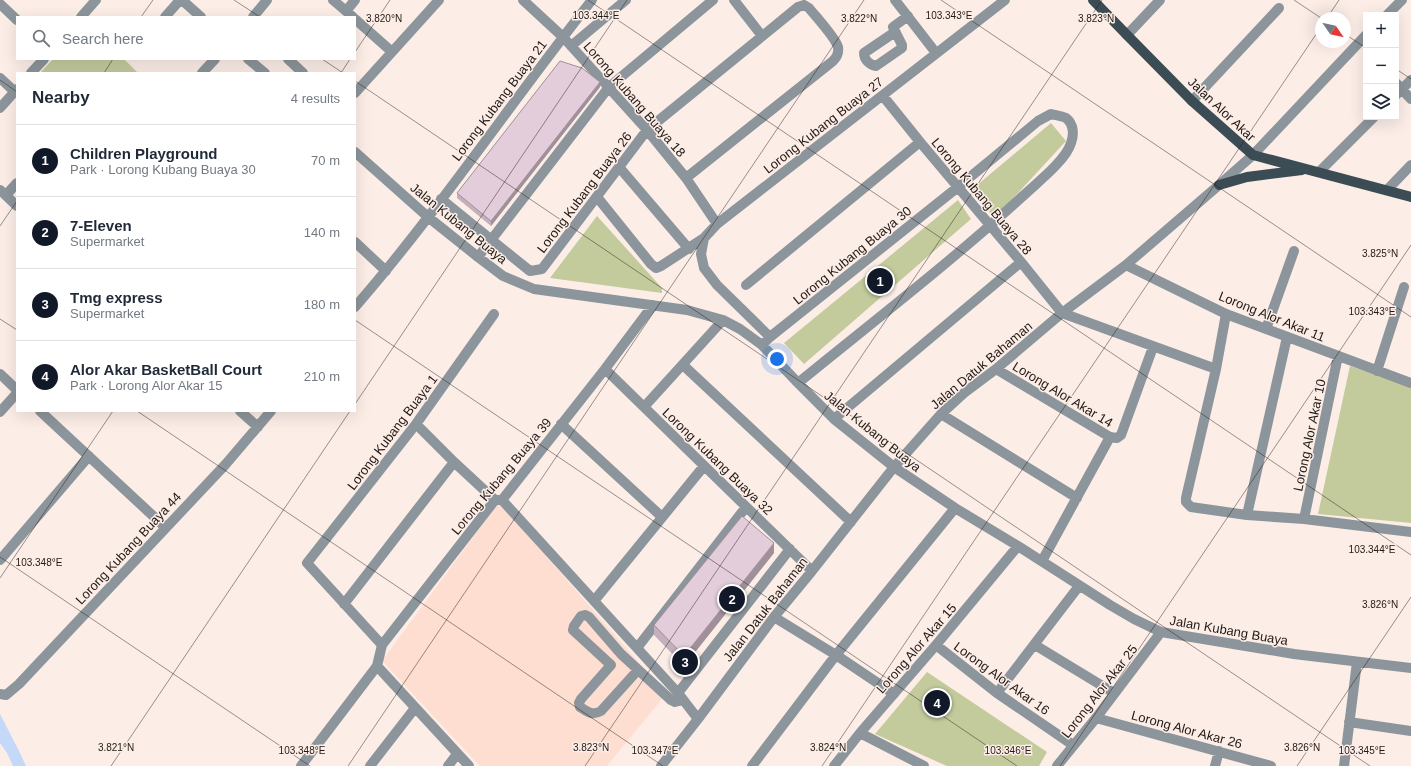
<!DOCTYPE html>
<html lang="en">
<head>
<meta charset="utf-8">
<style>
	:root { --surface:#fff; --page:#f2f2f3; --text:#1f2937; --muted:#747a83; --line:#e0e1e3; --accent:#111827 }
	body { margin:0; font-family:Arial,sans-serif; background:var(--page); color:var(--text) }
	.controls { position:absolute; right:12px; top:12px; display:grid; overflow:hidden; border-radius:0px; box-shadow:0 4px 16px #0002 }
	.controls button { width:36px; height:36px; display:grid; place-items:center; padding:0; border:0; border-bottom:1px solid var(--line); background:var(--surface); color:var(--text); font:20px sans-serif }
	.compass { position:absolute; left:1315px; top:12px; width:36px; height:36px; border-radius:50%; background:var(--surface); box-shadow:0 4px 16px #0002; rotate:124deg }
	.you { position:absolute; left:777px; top:359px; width:14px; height:14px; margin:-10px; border:3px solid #fff; border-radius:50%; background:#1a73e8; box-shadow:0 0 0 6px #1a73e833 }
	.badge { display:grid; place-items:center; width:26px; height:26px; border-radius:50%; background:var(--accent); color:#fff; font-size:13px; font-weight:700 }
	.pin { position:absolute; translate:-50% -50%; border:2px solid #fff; box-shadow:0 1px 4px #0006 }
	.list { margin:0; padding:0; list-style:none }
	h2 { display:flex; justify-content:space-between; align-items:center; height:52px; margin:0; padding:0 16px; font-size:17px }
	h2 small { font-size:13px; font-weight:400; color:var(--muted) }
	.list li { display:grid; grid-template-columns:26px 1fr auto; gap:12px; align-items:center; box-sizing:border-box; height:72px; padding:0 16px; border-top:1px solid var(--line) }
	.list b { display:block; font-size:15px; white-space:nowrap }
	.list p { margin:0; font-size:13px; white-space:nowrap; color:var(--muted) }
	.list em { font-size:13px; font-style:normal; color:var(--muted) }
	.icon { flex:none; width:22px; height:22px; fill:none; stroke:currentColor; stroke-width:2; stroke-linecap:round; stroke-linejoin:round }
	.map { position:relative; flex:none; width:1411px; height:766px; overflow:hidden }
	.search { position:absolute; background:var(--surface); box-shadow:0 4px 16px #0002; left:16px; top:16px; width:340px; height:44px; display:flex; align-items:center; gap:10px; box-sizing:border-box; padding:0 14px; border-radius:0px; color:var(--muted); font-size:15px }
	.panel { position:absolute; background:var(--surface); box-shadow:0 4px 16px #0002; left:16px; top:72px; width:340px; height:340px; border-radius:0px }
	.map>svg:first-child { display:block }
	.built { fill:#feded1 }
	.green { fill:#c3cb9d }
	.water { fill:#c4d9fa }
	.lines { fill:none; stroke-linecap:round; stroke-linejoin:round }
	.minor { stroke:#8c959b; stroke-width:10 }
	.major { stroke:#3c4c55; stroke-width:10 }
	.wall { fill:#c3b0bc }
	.shaded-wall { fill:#9f9099 }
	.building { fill:#e3cddb; stroke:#9f9099 }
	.ticks { fill:none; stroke:#211915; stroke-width:1; stroke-opacity:0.45 }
	.labels { text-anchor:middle; stroke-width:3; stroke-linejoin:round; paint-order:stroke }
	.street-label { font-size:13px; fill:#211915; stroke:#fcede7 }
	.ticks-label { font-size:10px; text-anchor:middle; fill:#211915; stroke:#fcede7; stroke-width:3; stroke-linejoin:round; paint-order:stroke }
</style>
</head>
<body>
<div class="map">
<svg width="1411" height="766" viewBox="0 0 1411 766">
	<rect width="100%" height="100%" fill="#fcede7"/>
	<path class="built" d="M499,502L666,694L607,766H480L382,661Z"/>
	<path class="green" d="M53,59H124L138,73H40Z
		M1051,123L1066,141L995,218L970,191Z
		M958,200L971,219L804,364L784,343Z
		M597,216L662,288V293L550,278Z
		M1350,366L1411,387V523L1318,514Z
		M927,672L1047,752L1039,766H947L875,734Z"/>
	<path class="water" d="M0,714L20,753L26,766H13L7,753L0,743Z"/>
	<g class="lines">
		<path class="minor" d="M182,0L201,17
			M333,0L353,17
			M523,0L563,37L647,130L686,178L717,224
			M734,0L762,36
			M895,0L936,53
			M0,4L17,20
			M346,11L355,0
			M1387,15L1402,0
			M81,17L96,0
			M165,17L180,0
			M253,17L267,0
			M355,19L391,51
			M895,32L864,53C864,60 870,65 876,66L902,48V45L893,27L908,16
			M1127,35L1160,0
			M571,46L626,0
			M248,59L265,73
			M288,59L303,73
			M31,73L44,59
			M202,73L215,59
			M0,78L15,92
			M1396,83L1411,99
			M355,93L439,0
			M1396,95L1411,80
			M883,96L920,142L1021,262L1062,313L1216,369
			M1192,101L1279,8
			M0,108L17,89
			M355,152L428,217L478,257L503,276L534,289L687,310L723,320L740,329L762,345L798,383L834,419L894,467L955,508L1018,546L1110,605L1134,619L1161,632L1294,654L1411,668
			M619,167L689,249
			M1319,172L1374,117
			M0,190L17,206
			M1387,190L1411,165
			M6,195L17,183
			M597,197L651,264L656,268L661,266L704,238L717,224L1005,0
			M441,199L530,271L542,269L647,130L798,7L804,5L809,8C816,17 835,37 838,47C839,53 837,57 833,61L686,178
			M704,238L701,254L704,268L717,285L770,337
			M355,242L386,271
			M478,257L609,87L713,0
			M1126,265L1226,314L1411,383
			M746,285L920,142
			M355,307C440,209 512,101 592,0
			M1226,314L1216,369L1186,498V502L1191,507L1247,515L1304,519L1411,532
			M1266,329L1294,251
			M762,345L770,337L958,187L1038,121L1051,114C1055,115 1062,116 1066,118C1074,124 1074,135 1071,143C1066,160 1038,182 1024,195C952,261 874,321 798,383
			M683,365L851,522
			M605,369L812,571
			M996,369L1110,437L1117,438L1121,435L1153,347
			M1377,371L1404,287
			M0,374L17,390
			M644,407L723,320
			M40,411L165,527
			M240,411L258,427
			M0,412L17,393
			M941,414L1077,498
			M834,419L1021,262
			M416,424L454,462L495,500
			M561,424L662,517
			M502,500L678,693L698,719
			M1247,515L1287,337
			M1304,519L1338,356
			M0,560L89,456
			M1042,561L1110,437
			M594,601L704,466
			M344,604L454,462
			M774,617L836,655L894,694
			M382,645L307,563L416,424L494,314
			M936,645L997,693L1073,745
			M1035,645L1114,693
			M637,648L746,507
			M377,666L469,766
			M638,670L601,711C592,716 588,712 580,707L579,703L581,699L611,665L573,630L574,626L581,616L585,615L589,617L621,654L671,700L675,702L683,700
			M678,693L790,549
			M997,693L1079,586
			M0,694L6,695L19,684L225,465L271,411
			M1096,718L1271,766
			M1349,722L1411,731
			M860,733L924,766
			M301,766L377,666L382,645L495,500H502L605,369L653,305
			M370,766L415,708
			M448,766L457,754
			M661,766L698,719L774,617L812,571L894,467L941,414L964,393L996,369L1062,313L1126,265L1219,185L1253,155L1366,35
			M752,766L836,655L955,508
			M834,766L860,733L936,645L1018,546
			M1057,766L1096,718L1161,632
			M1215,766L1219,751
			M1344,766L1357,662"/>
		<path class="major" d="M1093,0L1127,35L1192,101L1253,155L1411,197
			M1219,185L1247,177L1302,170"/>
	</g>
	<path class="wall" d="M600,87L491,226L457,198V193Z
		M774,553L684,666L654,635V625Z"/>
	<path class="shaded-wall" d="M600,82V87L491,226V221Z
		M774,543V553L684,666V656Z"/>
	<path class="building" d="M560,61L582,68L600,82L491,221L457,193Z
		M742,516L774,543L684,656L654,625Z"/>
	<path class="ticks" d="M234,0L260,17M588,0L1411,555M941,0L1411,317M1294,0L1321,18M141,17L153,0M1327,18L1339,0M1345,34L1366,48M355,52L390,0M322,59L343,73M1396,69L1411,79M104,73L113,59M341,73L350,59M0,80L17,92M355,81L1370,766M0,226L17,201M0,319L17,330M355,320L1017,766M355,404L627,0M137,411L663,766M0,557L310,766M0,578L113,411M111,766L350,411M348,766L864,0M585,766L1102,0M822,766L1321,27M1060,766L1411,245M1297,766L1411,597"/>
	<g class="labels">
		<g class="street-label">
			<text transform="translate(635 99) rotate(49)" y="5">Lorong Kubang Buaya 18</text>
			<text transform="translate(499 100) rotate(-53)" y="5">Lorong Kubang Buaya 21</text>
			<text transform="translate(1222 109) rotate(43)" y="5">Jalan Alor Akar</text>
			<text transform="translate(823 125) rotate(-38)" y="5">Lorong Kubang Buaya 27</text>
			<text transform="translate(584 192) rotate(-53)" y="5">Lorong Kubang Buaya 26</text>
			<text transform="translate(982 196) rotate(50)" y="5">Lorong Kubang Buaya 28</text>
			<text transform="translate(459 223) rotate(39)" y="5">Jalan Kubang Buaya</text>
			<text transform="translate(852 255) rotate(-39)" y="5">Lorong Kubang Buaya 30</text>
			<text transform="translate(1272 316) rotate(22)" y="5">Lorong Alor Akar 11</text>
			<text transform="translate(981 365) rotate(-40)" y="5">Jalan Datuk Bahaman</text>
			<text transform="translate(1063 394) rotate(31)" y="5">Lorong Alor Akar 14</text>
			<text transform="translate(873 431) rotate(39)" y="5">Jalan Kubang Buaya</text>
			<text transform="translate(392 432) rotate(-53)" y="5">Lorong Kubang Buaya 1</text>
			<text transform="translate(1309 435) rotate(-78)" y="5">Lorong Alor Akar 10</text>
			<text transform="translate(718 461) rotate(44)" y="5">Lorong Kubang Buaya 32</text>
			<text transform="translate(501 476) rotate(-50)" y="5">Lorong Kubang Buaya 39</text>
			<text transform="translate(128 548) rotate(-47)" y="5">Lorong Kubang Buaya 44</text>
			<text transform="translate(765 609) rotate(-52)" y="5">Jalan Datuk Bahaman</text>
			<text transform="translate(1229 630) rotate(10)" y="5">Jalan Kubang Buaya</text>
			<text transform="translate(916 648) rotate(-49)" y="5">Lorong Alor Akar 15</text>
			<text transform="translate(1002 678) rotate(36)" y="5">Lorong Alor Akar 16</text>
			<text transform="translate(1099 691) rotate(-52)" y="5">Lorong Alor Akar 25</text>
			<text transform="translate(1187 729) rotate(15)" y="5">Lorong Alor Akar 26</text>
		</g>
	</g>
	<g class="ticks-label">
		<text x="596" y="19">103.344°E</text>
		<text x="949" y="19">103.343°E</text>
		<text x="384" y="22">3.820°N</text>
		<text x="859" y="22">3.822°N</text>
		<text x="1096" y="22">3.823°N</text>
		<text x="1380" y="257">3.825°N</text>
		<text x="1372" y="315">103.343°E</text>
		<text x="1372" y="553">103.344°E</text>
		<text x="39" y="566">103.348°E</text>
		<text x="1380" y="608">3.826°N</text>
		<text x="116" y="751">3.821°N</text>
		<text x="591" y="751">3.823°N</text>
		<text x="828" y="751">3.824°N</text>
		<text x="1302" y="751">3.826°N</text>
		<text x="302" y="754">103.348°E</text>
		<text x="655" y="754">103.347°E</text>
		<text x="1008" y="754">103.346°E</text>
		<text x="1362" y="754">103.345°E</text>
	</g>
</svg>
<div class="controls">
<button>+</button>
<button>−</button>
<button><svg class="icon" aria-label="layers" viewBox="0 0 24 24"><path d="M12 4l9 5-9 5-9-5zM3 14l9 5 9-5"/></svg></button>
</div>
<svg class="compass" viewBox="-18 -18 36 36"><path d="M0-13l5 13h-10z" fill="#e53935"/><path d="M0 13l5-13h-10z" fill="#747a83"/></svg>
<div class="you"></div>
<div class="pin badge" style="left:880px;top:281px">1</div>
<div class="pin badge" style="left:732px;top:599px">2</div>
<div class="pin badge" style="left:685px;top:662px">3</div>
<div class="pin badge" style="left:937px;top:703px">4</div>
<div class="search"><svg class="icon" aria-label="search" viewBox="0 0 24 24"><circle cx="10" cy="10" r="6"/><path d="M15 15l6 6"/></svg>Search here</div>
<section class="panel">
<h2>Nearby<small>4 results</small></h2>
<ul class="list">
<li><span class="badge">1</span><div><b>Children Playground</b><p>Park · Lorong Kubang Buaya 30</p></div><em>70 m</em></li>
<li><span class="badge">2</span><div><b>7-Eleven</b><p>Supermarket</p></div><em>140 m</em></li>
<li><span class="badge">3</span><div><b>Tmg express</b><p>Supermarket</p></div><em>180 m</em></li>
<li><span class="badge">4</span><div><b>Alor Akar BasketBall Court</b><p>Park · Lorong Alor Akar 15</p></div><em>210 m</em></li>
</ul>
</section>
</div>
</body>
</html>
